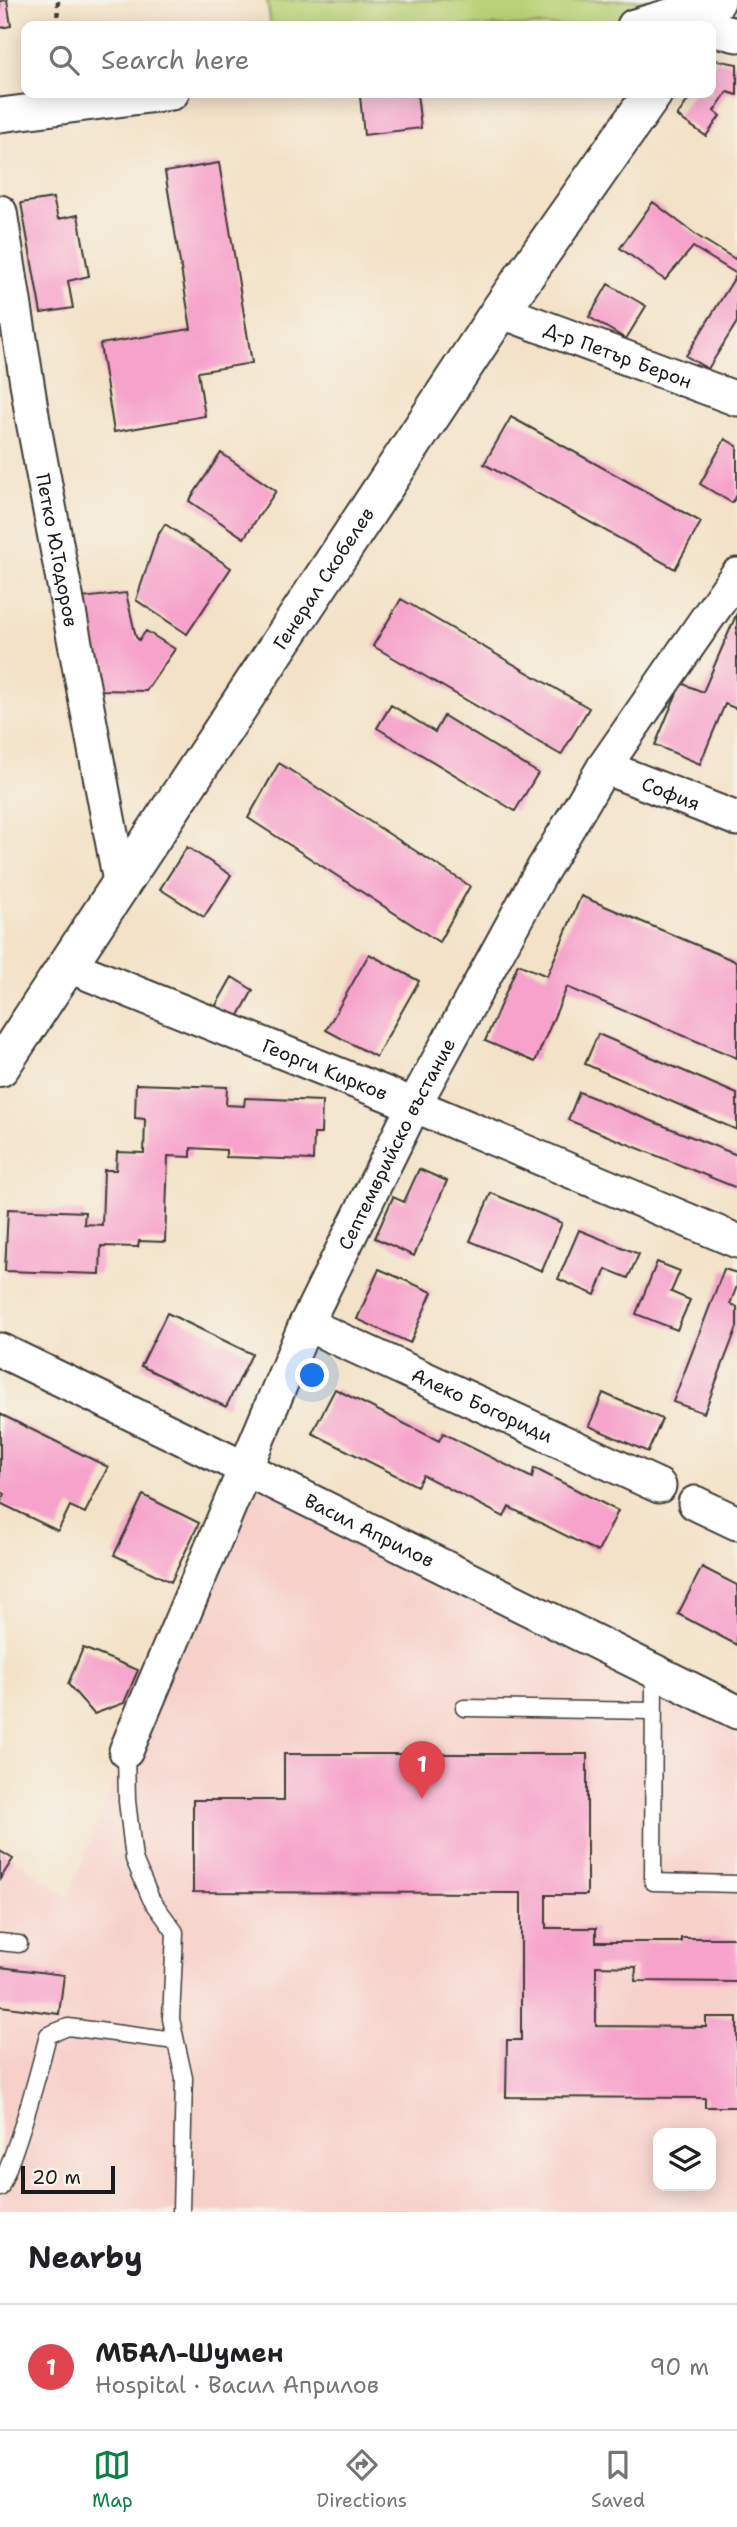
<!DOCTYPE html>
<html lang="en">
<head>
<meta charset="utf-8">
<style>
	:root { --surface:#fff; --page:#f6f6f6; --text:#202124; --muted:#757577; --line:#e0e0e0; --accent:#0b8043 }
	body { margin:0; font-family:"Shantell Sans",sans-serif; background:var(--page); color:var(--text) }
	.controls { position:absolute; right:21px; bottom:21px; display:grid; overflow:hidden; border-radius:14px; box-shadow:0 4px 18px #0003 }
	.controls button { width:63px; height:63px; display:grid; place-items:center; padding:0; border:0; border-bottom:2px solid var(--line); background:var(--surface); color:var(--text); font:35px sans-serif }
	.scale { position:absolute; left:21px; bottom:18px; width:94px; box-sizing:border-box; padding-left:7px; border:4px solid #1c1c1c; border-top:0; font-size:19px; line-height:24px; white-space:nowrap; color:#1c1c1c; -webkit-text-stroke:5px #f7f3e8; paint-order:stroke }
	.you { position:absolute; left:313px; top:1376px; width:24px; height:24px; margin:-18px; border:5px solid #fff; border-radius:50%; background:#1a73e8; box-shadow:0 0 0 10px #1a73e833 }
	.badge { display:grid; place-items:center; width:46px; height:46px; border-radius:50%; background:var(--accent); color:#fff; font-size:23px; font-weight:700 }
	.pin { position:absolute; translate:-50% -58px; filter:drop-shadow(0 2px 4px #0008) }
	.pin::after { content:''; position:absolute; top:37px; width:24px; height:21px; background:inherit; clip-path:polygon(0 0,100% 0,50% 100%) }
	.list { margin:0; padding:0; list-style:none }
	h2 { display:flex; justify-content:space-between; align-items:center; height:91px; margin:0; padding:0 28px; font-size:30px }
	h2 small { font-size:23px; font-weight:400; color:var(--muted) }
	.list li { display:grid; grid-template-columns:46px 1fr auto; gap:21px; align-items:center; box-sizing:border-box; height:126px; padding:0 28px; border-top:2px solid var(--line) }
	.list b { display:block; font-size:26px; white-space:nowrap }
	.list p { margin:0; font-size:23px; white-space:nowrap; color:var(--muted) }
	.list em { font-size:23px; font-style:normal; color:var(--muted) }
	.icon { flex:none; width:38px; height:38px; fill:none; stroke:currentColor; stroke-width:2; stroke-linecap:round; stroke-linejoin:round }
	.map { position:relative; flex:none; width:737px; height:2212px; overflow:hidden }
	.search { position:absolute; background:var(--surface); box-shadow:0 4px 18px #0003; left:21px; right:21px; top:21px; height:77px; display:flex; align-items:center; gap:18px; box-sizing:border-box; padding:0 24px; border-radius:14px; color:var(--muted); font-size:26px }
	.sheet { height:217px; background:var(--surface) }
	nav { display:flex; justify-content:space-around; align-items:center; box-sizing:border-box; height:98px; border-top:2px solid var(--line); background:var(--surface); font-size:19px; color:var(--muted) }
	nav a { display:grid; justify-items:center; gap:4px }
	nav .on { color:var(--accent) }
	.map>svg:first-child { display:block }
	.built { fill:#f7d0ca; fill-rule:evenodd }
	.green { fill:#bad277; stroke:#6b774a; stroke-width:2 }
	.building { fill:#f6a2ca }
	.lines { fill:none; stroke-linecap:round; stroke-linejoin:round }
	.lane-casing { stroke:#3c3a36; stroke-width:19 }
	.street-casing { stroke:#3c3a36; stroke-width:37 }
	.secondary-casing { stroke:#3c3a36; stroke-width:42 }
	.path { stroke:#3c3a36; stroke-width:4.5; stroke-dasharray:5 5; stroke-linecap:butt }
	.lane { stroke:#fff; stroke-width:16 }
	.street { stroke:#fff; stroke-width:33 }
	.secondary { stroke:#fff; stroke-width:38 }
	.labels { text-anchor:middle; stroke-width:6; stroke-linejoin:round; paint-order:stroke }
	.street-label { font-size:19px; fill:#1c1c1c; stroke:#f7f3e8 }
</style>
</head>
<body>
<div class="map">
<svg width="737" height="2212" viewBox="0 0 737 2212">
	<rect width="100%" height="100%" fill="#f7f3e8"/>
	<filter id="ink" filterUnits="userSpaceOnUse"><feTurbulence type="fractalNoise" baseFrequency=".0143" numOctaves="2"/><feDisplacementMap in="SourceGraphic" scale="14" xChannelSelector="R" yChannelSelector="G"/><feConvolveMatrix kernelMatrix="1 2 1 2 8 2 1 2 1" color-interpolation-filters="sRGB"/></filter>
	<filter id="wash" filterUnits="userSpaceOnUse"><feTurbulence type="fractalNoise" baseFrequency=".00686" numOctaves="4" result="noise"/><feDisplacementMap in="SourceGraphic" scale="28" xChannelSelector="R" yChannelSelector="G"/><feGaussianBlur stdDeviation="1.57" result="paint"/><feColorMatrix in="noise" values="0 0 0 0 0 0 0 0 0 0 0 0 0 0 0 0 0 1.4 0 .05"/><feComposite in="paint" operator="in"/></filter>
	<g filter="url(#wash)">
		<rect width="100%" height="100%" fill="#f3e2c8"/>
		<path class="built" d="M244,1468L737,1712V2212H0V1847L68,1897L126,1751ZM658,2133H711V2186H658Z"/>
		<path class="green" d="M267,0H716L634,26H271Z"/>
		<g id="blocks">
			<path class="building" d="M7,0L11,26L0,28V1Z
				M716,60L737,64V95L727,92L714,111L720,116L706,136L677,116L693,93H711V67Z
				M383,93H417L421,128L364,135L360,96Z
				M219,163L252,363L198,372L205,416L114,432L100,344L191,329L165,172Z
				M53,198L58,219L78,215L89,276L68,281L73,308L41,313L21,203Z
				M653,202L699,237L735,259L737,256V274L693,247L665,280L620,248Z
				M737,274V322L708,369L686,356Z
				M608,284L646,306L626,339L589,317Z
				M511,417L701,522L675,569L484,464Z
				M725,439L737,446V495L732,503L700,484Z
				M221,453L276,491L244,538L189,501Z
				M165,524L231,568L187,634L136,600L157,537Z
				M126,593L136,637L139,640L146,631L175,649L146,691L100,690L81,598Z
				M401,599L589,708L561,755L373,646Z
				M737,613V709L725,704L700,764L655,745L681,683L703,692Z
				M391,705L435,732L444,716L538,773L515,811L377,728Z
				M279,763L470,886L439,942L248,818Z
				M187,847L231,875L204,917L160,889Z
				M581,896L737,962V1058L567,987L535,1062L485,1041L518,964L547,976Z
				M369,954L419,981L376,1057L326,1030Z
				M232,977L253,990L237,1019L215,1007Z
				M598,1034L737,1094V1130L585,1064Z
				M136,1084L227,1087L226,1105L244,1106L245,1098L322,1101L321,1134H314L313,1160L226,1157V1150L191,1148V1157L168,1156L165,1242L139,1241L138,1247L101,1246L100,1274L5,1271L8,1209L85,1212L84,1224L102,1225L104,1170H116L117,1152L144,1153L145,1119L135,1118Z
				M579,1092L737,1155V1188L568,1120Z
				M419,1169L447,1181L414,1256L375,1238L393,1197L404,1202Z
				M491,1193L562,1223L542,1271L470,1241Z
				M579,1230L639,1254L628,1278L606,1269L595,1295L558,1279Z
				M657,1262L680,1271L671,1292L690,1300L677,1330L636,1314Z
				M379,1269L432,1292L410,1343L357,1319Z
				M724,1269L737,1273V1286L730,1304L737,1307V1327L704,1413L673,1402Z
				M167,1313L252,1354L226,1407L141,1366Z
				M335,1389L439,1441L443,1433L532,1478L534,1468L618,1511L598,1552L509,1507L504,1517L423,1475L417,1486L312,1433Z
				M603,1393L662,1419L648,1452L589,1426Z
				M0,1414L108,1467L85,1513L70,1506L58,1531L0,1503L5,1494L0,1491Z
				M143,1495L199,1523L171,1582L114,1555Z
				M702,1567L737,1585V1645L678,1614Z
				M83,1648L138,1670L124,1703L94,1714L68,1684Z
				M284,1754H587V1895H546V1928H596V1942H681V1938H737V1982L635,1981L636,1967L596,1966V2026L706,2027V2017H737V2107H705V2098L506,2097L507,2040H521V1893L193,1892V1800H284Z
				M0,1851L13,1859L0,1879Z
				M0,1967L64,1975L59,2014L0,2006Z"/>
		</g>
	</g>
	<g filter="url(#ink)">
		<use href="#blocks" fill-opacity="0" stroke="#3c3a36" stroke-width="2"/>
		<g class="lines">
			<defs>
				<path id="lane" d="M654,1672L653,1882L737,1884
					M464,1708L654,1711
					M126,1751L127,1801L134,1859L151,1899L175,1932L171,2019L184,2078L181,2212
					M0,1942L19,1944
					M0,2188C21,2138 35,2087 48,2035L68,2027L175,2041"/>
				<g id="street">
					<path d="M634,26L714,3"/>
					<path d="M711,29L737,35"/>
					<path d="M0,115L172,93"/>
					<path id="s1" d="M0,212L33,421L121,887"/>
					<path id="s2" d="M500,311L737,399"/>
					<path id="s3" d="M604,767L737,819"/>
					<path id="s4" d="M69,966L414,1105L737,1241"/>
					<path id="s5" d="M306,1324L659,1486"/>
					<path id="s6" d="M0,1350L244,1468L737,1712"/>
					<path d="M695,1503L737,1523"/>
					<path id="s7" d="M126,1751L306,1324L414,1105L539,876L604,767L737,575"/>
				</g>
				<g id="secondary">
					<path d="M699,26L716,0"/>
					<path id="s8" d="M0,1067L500,311L653,93"/>
				</g>
			</defs>
			<use href="#lane" class="lane-casing"/>
			<use href="#street" class="street-casing"/>
			<use href="#secondary" class="secondary-casing"/>
			<path class="path" d="M57,26L58,0"/>
			<use href="#lane" class="lane"/>
			<use href="#street" class="street"/>
			<use href="#secondary" class="secondary"/>
		</g>
	</g>
	<g class="labels">
		<g class="street-label">
			<text dy="7" stroke="none"><textPath href="#s2" startOffset="126">Д-р Петър Берон</textPath></text>
			<text dy="7" stroke="none"><textPath href="#s1" startOffset="343">Петко Ю.Тодоров</textPath></text>
			<text dy="7" stroke="none"><textPath href="#s8" startOffset="586">Генерал Скобелев</textPath></text>
			<text dy="7" stroke="none"><textPath href="#s3" startOffset="72">София</textPath></text>
			<text dy="7" stroke="none"><textPath href="#s4" startOffset="276">Георги Кирков</textPath></text>
			<text dy="7" stroke="none"><textPath href="#s7" startOffset="665">Септемврийско въстание</textPath></text>
			<text dy="7" stroke="none"><textPath href="#s5" startOffset="194">Алеко Богориди</textPath></text>
			<text dy="7" stroke="none"><textPath href="#s6" startOffset="411">Васил Априлов</textPath></text>
		</g>
	</g>
</svg>
<div class="controls">
<button><svg class="icon" aria-label="layers" viewBox="0 0 24 24"><path d="M12 4l9 5-9 5-9-5zM3 14l9 5 9-5"/></svg></button>
</div>
<div class="scale">20 m</div>
<div class="you"></div>
<div class="pin badge" style="left:422px;top:1799px;background:#e0444e">1</div>
<div class="search"><svg class="icon" aria-label="search" viewBox="0 0 24 24"><circle cx="10" cy="10" r="6"/><path d="M15 15l6 6"/></svg>Search here</div>
</div>
<section class="sheet">
<h2>Nearby<small></small></h2>
<ul class="list">
<li><span class="badge" style="background:#e0444e">1</span><div><b>МБАЛ-Шумен</b><p>Hospital · Васил Априлов</p></div><em>90 m</em></li>
</ul>
</section>
<nav>
<a class="on"><svg class="icon" aria-label="map" viewBox="0 0 24 24"><path d="M3 6l6-2 6 2 6-2v14l-6 2-6-2-6 2zM9 4v14M15 6v14"/></svg>Map</a>
<a><svg class="icon" aria-label="directions" viewBox="0 0 24 24"><path d="M12 3l9 9-9 9-9-9zM9 14v-3h6M13 9l2 2-2 2"/></svg>Directions</a>
<a><svg class="icon" aria-label="saved" viewBox="0 0 24 24"><path d="M7 4h10v16l-5-4-5 4z"/></svg>Saved</a>
</nav>
</body>
</html>
